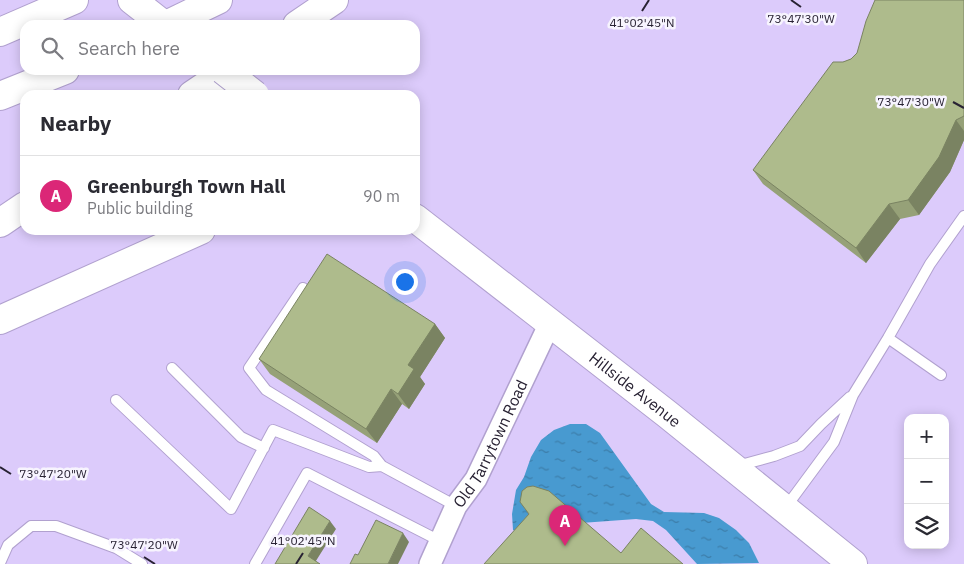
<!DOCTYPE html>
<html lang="en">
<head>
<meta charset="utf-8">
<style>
	:root { --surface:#fff; --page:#f7f7f7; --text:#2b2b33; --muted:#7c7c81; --line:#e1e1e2; --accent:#db2777 }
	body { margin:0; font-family:"IBM Plex Sans",sans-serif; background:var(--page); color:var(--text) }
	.controls { position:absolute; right:15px; bottom:15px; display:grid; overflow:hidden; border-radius:10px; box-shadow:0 2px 12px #0003 }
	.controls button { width:45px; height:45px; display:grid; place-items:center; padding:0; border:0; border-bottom:1px solid var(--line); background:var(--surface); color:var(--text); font:25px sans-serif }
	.you { position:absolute; left:404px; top:281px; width:18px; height:18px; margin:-12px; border:4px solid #fff; border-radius:50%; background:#1a73e8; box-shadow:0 0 0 8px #1a73e833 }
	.badge { display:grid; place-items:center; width:32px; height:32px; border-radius:50%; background:var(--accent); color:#fff; font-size:16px; font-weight:700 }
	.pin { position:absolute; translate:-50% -41px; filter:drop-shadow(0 1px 2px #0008) }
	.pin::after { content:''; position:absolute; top:26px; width:18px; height:15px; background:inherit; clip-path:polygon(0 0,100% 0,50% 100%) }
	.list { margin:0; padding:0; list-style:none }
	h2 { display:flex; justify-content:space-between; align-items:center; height:65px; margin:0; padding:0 20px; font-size:21px }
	h2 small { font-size:16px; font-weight:400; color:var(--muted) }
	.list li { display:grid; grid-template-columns:32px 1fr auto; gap:15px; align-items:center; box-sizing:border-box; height:80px; padding:0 20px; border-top:1px solid var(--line) }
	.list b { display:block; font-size:19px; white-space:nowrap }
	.list p { margin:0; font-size:16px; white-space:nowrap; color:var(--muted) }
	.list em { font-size:16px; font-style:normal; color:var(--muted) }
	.icon { flex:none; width:28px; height:28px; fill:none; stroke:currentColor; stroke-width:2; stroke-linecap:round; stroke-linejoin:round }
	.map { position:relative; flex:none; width:964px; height:564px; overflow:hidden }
	.search { position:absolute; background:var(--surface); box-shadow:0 2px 12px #0003; left:20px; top:20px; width:400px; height:55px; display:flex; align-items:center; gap:12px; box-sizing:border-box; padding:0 18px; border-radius:15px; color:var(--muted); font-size:19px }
	.panel { position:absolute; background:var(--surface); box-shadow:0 2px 12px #0003; left:20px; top:90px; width:400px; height:145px; border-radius:15px }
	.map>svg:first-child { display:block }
	.water { fill:url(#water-ripples) }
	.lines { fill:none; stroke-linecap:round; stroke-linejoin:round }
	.service-casing { stroke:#b1a1cf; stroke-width:12 }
	.minor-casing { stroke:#b1a1cf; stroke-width:24 }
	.secondary-casing { stroke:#b1a1cf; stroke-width:30 }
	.motorway-casing { stroke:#b1a1cf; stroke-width:30 }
	.service { stroke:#fff; stroke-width:10 }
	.minor { stroke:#fff; stroke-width:21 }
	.secondary { stroke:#fff; stroke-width:28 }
	.motorway { stroke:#fff; stroke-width:28 }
	.secondary-bridge-casing { stroke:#b1a1cf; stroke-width:30; stroke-linecap:butt }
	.secondary-bridge { stroke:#fff; stroke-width:28 }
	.wall { fill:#96a178 }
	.shaded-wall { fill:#7a8362 }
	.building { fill:#aebb8c; stroke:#7a8362 }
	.ticks { fill:none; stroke:#282233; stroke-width:2 }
	.labels { text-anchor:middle; stroke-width:5; stroke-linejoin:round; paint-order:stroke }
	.street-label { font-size:16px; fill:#282233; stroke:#f7f4fe }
	.ticks-label { font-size:12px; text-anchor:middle; fill:#282233; stroke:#f7f4fe; stroke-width:5; stroke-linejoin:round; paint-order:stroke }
</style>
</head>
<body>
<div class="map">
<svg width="964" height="564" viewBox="0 0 964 564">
	<defs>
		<pattern id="water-ripples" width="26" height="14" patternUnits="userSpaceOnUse" patternTransform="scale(1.25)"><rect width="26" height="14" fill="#489ad0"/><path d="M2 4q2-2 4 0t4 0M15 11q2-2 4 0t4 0" fill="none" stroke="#3c7da9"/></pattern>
	</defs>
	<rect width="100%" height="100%" fill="#dccbfb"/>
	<path class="water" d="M570,424H586L600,433L651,504L664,512L704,513L719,518L736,530L749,543L759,563L697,564L666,530L653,521L636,519L581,523L531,505L528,514L531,523L527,534L513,530L512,514L516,490L524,477L531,457L541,440L554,430Z"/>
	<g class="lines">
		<defs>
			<path id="service" d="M303,288L249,368L266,390L374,456L382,466L456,506
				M888,338L941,375
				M172,368L241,437L264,448
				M116,400L231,509L273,430L369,467L382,466
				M737,466L774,456L800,446L821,424L850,397
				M786,507L834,442L853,395L888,338L930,264L964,216
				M0,563L8,545L31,526H56L116,548L142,564
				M255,564L307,473L440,541"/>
			<g id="minor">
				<path id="s1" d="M430,564L456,506L476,479L550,323"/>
			</g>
			<g id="secondary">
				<path d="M132,0L164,25"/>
				<path id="s2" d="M415,218L667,414L853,564"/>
			</g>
			<path id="motorway" d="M166,25L218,0
				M297,25L334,0
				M0,32L74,0
				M192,95L229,70
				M0,96L65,70
				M0,223L25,206
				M0,320L201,230"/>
		</defs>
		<use href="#service" class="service-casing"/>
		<use href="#minor" class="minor-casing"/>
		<use href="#secondary" class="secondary-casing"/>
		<use href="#motorway" class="motorway-casing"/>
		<use href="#service" class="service"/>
		<use href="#minor" class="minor"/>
		<use href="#secondary" class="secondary"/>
		<use href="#motorway" class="motorway"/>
		<defs>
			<path id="secondary-bridge" d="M223,70L255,95"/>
		</defs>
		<use href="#secondary-bridge" class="secondary-bridge-casing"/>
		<use href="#secondary-bridge" class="secondary-bridge"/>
	</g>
	<path class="wall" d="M964,0V140L950,172L919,215L900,219L866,263L763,184L753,170L843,62L851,59L857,53Z
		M435,324L445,338L420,377L425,384L409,409L402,404L377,443L270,374L259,359Z"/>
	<path class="shaded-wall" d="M956,120L964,131V140L950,172L919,215L908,200Z
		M889,204L900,219L866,263L856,248Z
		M435,324L445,338L420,377L425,384L409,409L398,394L408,365Z
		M391,389L402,404L377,443L366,429Z
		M330,521L336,529L314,564L308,556Z
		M403,533L409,542L398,564H388Z"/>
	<path class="building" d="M875,0H964V116L956,120L939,157L908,200L889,204L856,248L753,170L833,62H843L851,59L857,53L866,21Z
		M327,254L435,324L408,365L414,369L398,394L391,389L366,429L259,359Z
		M533,486L549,491L621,553L641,528L683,564H484L529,514L520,502L522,491L527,487Z
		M309,507L330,521L308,556L320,564H275Z
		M376,520L403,533L388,564H350L355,554L358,555Z"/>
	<path class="ticks" d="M791,0L801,7M642,11L649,0M953,102L964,108M0,467L11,474M144,557L155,564M296,564L303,553"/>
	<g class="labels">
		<g class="street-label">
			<text dy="6" stroke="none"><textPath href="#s2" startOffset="279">Hillside Avenue</textPath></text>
			<text dy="6" stroke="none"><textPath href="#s1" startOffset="135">Old Tarrytown Road</textPath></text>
		</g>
	</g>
	<g class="ticks-label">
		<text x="801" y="23">73°47'30"W</text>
		<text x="642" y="27">41°02'45"N</text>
		<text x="911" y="106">73°47'30"W</text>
		<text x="53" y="478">73°47'20"W</text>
		<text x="303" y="545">41°02'45"N</text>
		<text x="144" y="549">73°47'20"W</text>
	</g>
</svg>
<div class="controls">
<button>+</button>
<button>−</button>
<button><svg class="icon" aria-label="layers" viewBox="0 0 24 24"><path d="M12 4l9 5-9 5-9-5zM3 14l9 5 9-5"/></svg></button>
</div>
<div class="you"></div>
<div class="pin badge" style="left:565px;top:546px">A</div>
<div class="search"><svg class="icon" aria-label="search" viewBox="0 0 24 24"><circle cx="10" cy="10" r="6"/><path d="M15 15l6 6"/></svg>Search here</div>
<section class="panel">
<h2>Nearby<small></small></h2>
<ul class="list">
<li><span class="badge">A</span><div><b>Greenburgh Town Hall</b><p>Public building</p></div><em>90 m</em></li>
</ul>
</section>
</div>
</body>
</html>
